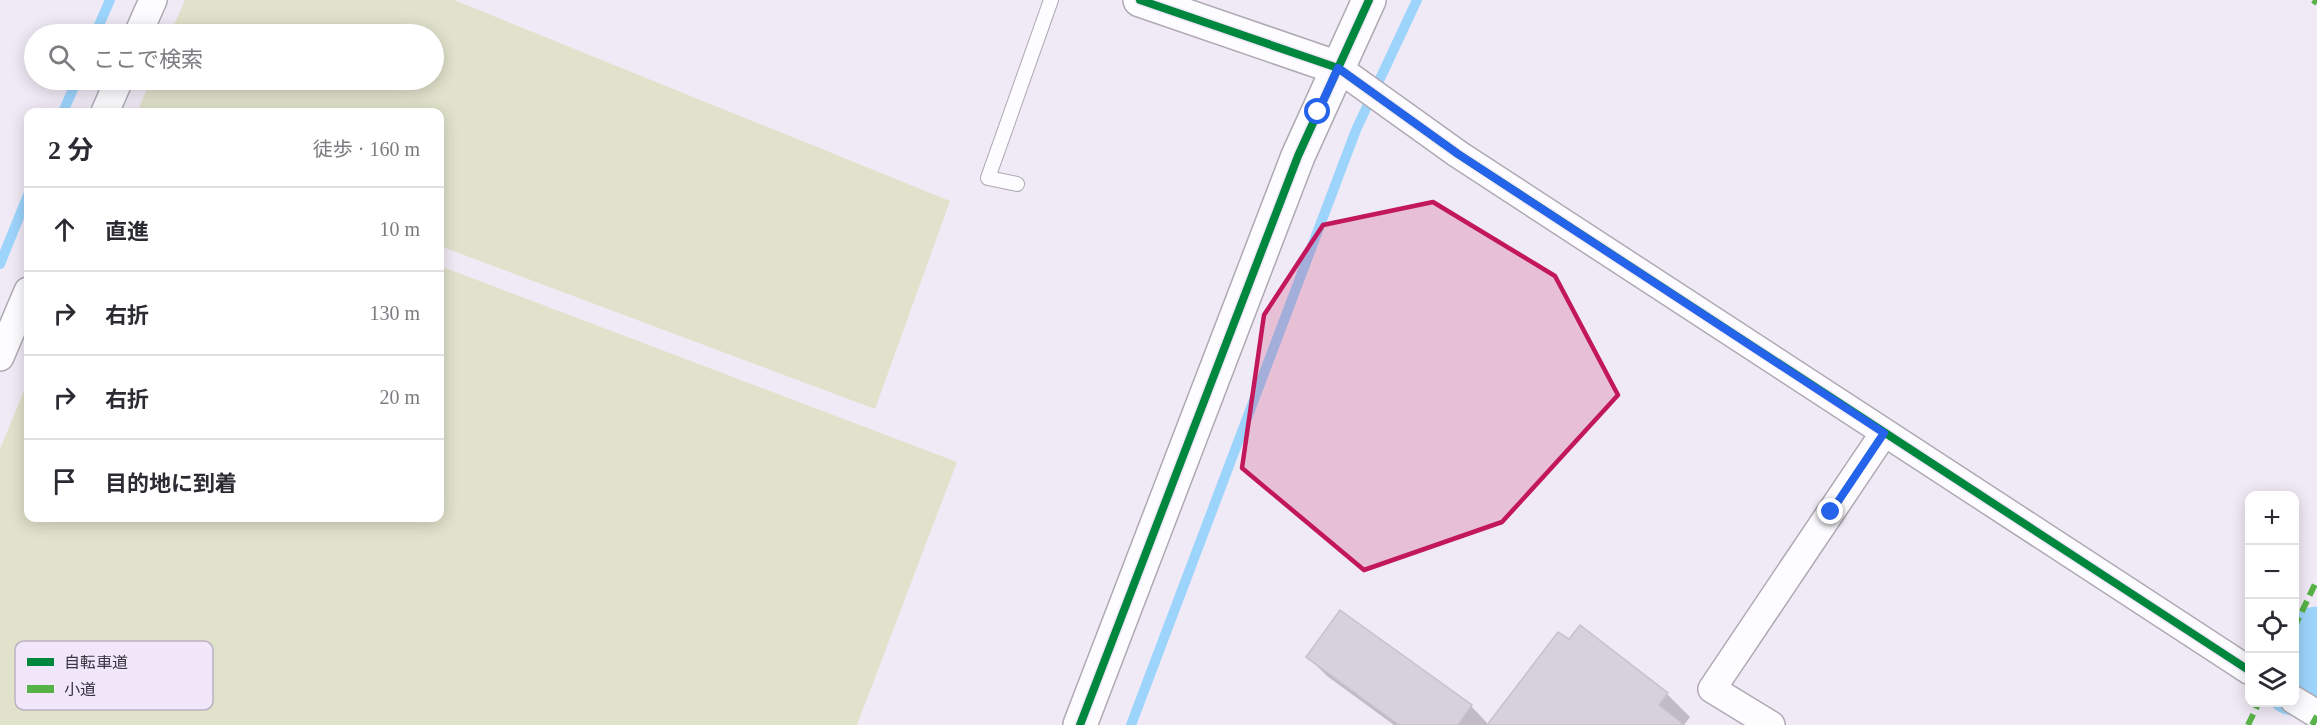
<!DOCTYPE html>
<html lang="ja">
<head>
<meta charset="utf-8">
<style>
	:root { --surface:#fff; --page:#f7f7f7; --text:#2b2b33; --muted:#7c7c81; --line:#e1e1e2 }
	body { margin:0; font-family:"Times New Roman","Noto Sans JP",serif; background:var(--page); color:var(--text) }
	.controls { position:absolute; right:18px; bottom:18px; display:grid; overflow:hidden; border-radius:12px; box-shadow:0 3px 15px #0003 }
	.controls button { width:54px; height:54px; display:grid; place-items:center; padding:0; border:0; border-bottom:2px solid var(--line); background:var(--surface); color:var(--text); font:30px sans-serif }
	.stop { position:absolute; width:18px; height:18px; margin:-14px; border:4px solid #2563eb; border-radius:50%; background:#fff }
	.stop.end { background:#2563eb; border-color:#fff; box-shadow:0 2px 6px #0008 }
	.list { margin:0; padding:0; list-style:none }
	h2 { display:flex; justify-content:space-between; align-items:center; height:78px; margin:0; padding:0 24px; font-size:26px }
	h2 small { font-size:20px; font-weight:400; color:var(--muted) }
	.list li { display:grid; grid-template-columns:39px 1fr auto; gap:18px; align-items:center; box-sizing:border-box; height:84px; padding:0 24px; border-top:2px solid var(--line) }
	.list b { display:block; font-size:22px; white-space:nowrap }
	.list em { font-size:20px; font-style:normal; color:var(--muted) }
	.icon { flex:none; width:33px; height:33px; fill:none; stroke:currentColor; stroke-width:2; stroke-linecap:round; stroke-linejoin:round }
	.map { position:relative; flex:none; width:2317px; height:725px; overflow:hidden }
	.search { position:absolute; background:var(--surface); box-shadow:0 3px 15px #0003; left:24px; top:24px; width:420px; height:66px; display:flex; align-items:center; gap:15px; box-sizing:border-box; padding:0 21px; border-radius:33px; color:var(--muted); font-size:22px }
	.panel { position:absolute; background:var(--surface); box-shadow:0 3px 15px #0003; left:24px; top:108px; width:420px; height:414px; border-radius:12px }
	.map>svg:first-child { display:block }
	.green { fill:#e1e2cb }
	.shadow { fill:#0003 }
	.lines { fill:none; stroke-linecap:round; stroke-linejoin:round }
	.stream { stroke:#9dd4fc; stroke-width:10 }
	.river { stroke:#9dd4fc; stroke-width:63 }
	.building { fill:#d7d0dd; stroke:#c7c1cd; stroke-width:1.5 }
	.service-casing { stroke:#aea9b3; stroke-width:16 }
	.minor-casing { stroke:#aea9b3; stroke-width:30 }
	.tertiary-casing { stroke:#aea9b3; stroke-width:36 }
	.service { stroke:#fdfcfe; stroke-width:14 }
	.minor { stroke:#fdfcfe; stroke-width:27 }
	.tertiary { stroke:#fdfcfe; stroke-width:33 }
	.quiet { stroke:#57b247; stroke-width:6; stroke-dasharray:12 6; stroke-linecap:butt }
	.cycleway-casing { stroke:#f1e6fa; stroke-width:11 }
	.cycleway { stroke:#00873e; stroke-width:8 }
	.route { stroke:#2563eb; stroke-width:8 }
	.marked { fill:#c2185b; fill-opacity:0.2; stroke:#c2185b; stroke-width:4.5; stroke-linejoin:round }
	.key { fill:#f1e6fa; stroke:#bab1c2; stroke-width:1.5 }
	.key-label { font-size:16px; fill:#3b3441 }
</style>
</head>
<body>
<div class="map">
<svg width="2317" height="725" viewBox="0 0 2317 725">
	<rect width="100%" height="100%" fill="#f0eaf6"/>
	<path class="green" d="M185,0H454L950,201L875,409L440,246V112H137L151,80H434V34H170Z
		M440,266L957,462L857,725H0V449L28,381V518H440Z"/>
	<path class="shadow" d="M1308,657L1471,706L1489,725L1667,694L1690,717L1684,725H1394L1327,676Z"/>
	<g class="lines">
		<path class="stream" d="M95,34L110,0
			M63,112L77,80
			M0,264L28,195
			M1131,725L1356,130L1417,0"/>
		<path class="river" d="M2294,684L2317,638"/>
	</g>
	<path class="building" d="M1340,610L1472,705L1458,725H1399L1306,657Z
		M1580,625L1668,693L1659,705L1682,723L1680,725H1487L1558,632L1569,639Z"/>
	<g class="lines">
		<defs>
			<path id="service" d="M1017,184L988,178L1051,0"/>
			<path id="minor" d="M138,34L153,0
				M1338,68L1458,154L2250,671
				M105,112L119,80
				M0,357L28,291
				M2294,700L2317,714
				M1771,725L1712,689L1884,433"/>
			<path id="tertiary" d="M1140,0L1338,68
				M1080,725L1298,156L1369,0"/>
		</defs>
		<use href="#service" class="service-casing"/>
		<use href="#minor" class="minor-casing"/>
		<use href="#tertiary" class="tertiary-casing"/>
		<use href="#service" class="service"/>
		<use href="#minor" class="minor"/>
		<use href="#tertiary" class="tertiary"/>
		<path class="quiet" d="M2313,0L2317,3
			M2294,628L2317,580
			M2248,725L2259,702
			M2312,725L2317,716"/>
		<defs>
			<path id="cycleway" d="M1140,0L1338,68L1458,154L2250,671
				M1080,725L1298,156L1369,0"/>
		</defs>
		<use href="#cycleway" class="cycleway-casing"/>
		<use href="#cycleway" class="cycleway"/>
	</g>
	<g class="lines">
		<path class="route" d="M1318,112L1338,68L1458,154L1884,433L1831,512"/>
	</g>
	<path class="marked" d="M1433,202L1555,276L1618,395L1502,522L1364,570L1242,468L1264,315L1323,225Z"/>
	<rect x="15" y="641" width="198" height="69" rx="9" class="key"/>
	<rect x="27" y="658" width="27" height="8" fill="#00873e"/>
	<rect x="27" y="685" width="27" height="8" fill="#57b247"/>
	<g class="key-label">
		<text x="64" y="668">自転車道</text>
		<text x="64" y="695">小道</text>
	</g>
</svg>
<div class="controls">
<button>+</button>
<button>−</button>
<button><svg class="icon" aria-label="locate" viewBox="0 0 24 24"><circle cx="12" cy="12" r="6"/><path d="M12 2v4M12 18v4M2 12h4M18 12h4"/></svg></button>
<button><svg class="icon" aria-label="layers" viewBox="0 0 24 24"><path d="M12 4l9 5-9 5-9-5zM3 14l9 5 9-5"/></svg></button>
</div>
<div class="stop" style="left:1318px;top:112px"></div>
<div class="stop end" style="left:1831px;top:512px"></div>
<div class="search"><svg class="icon" aria-label="search" viewBox="0 0 24 24"><circle cx="10" cy="10" r="6"/><path d="M15 15l6 6"/></svg>ここで検索</div>
<section class="panel">
<h2>2 分<small>徒歩 · 160 m</small></h2>
<ul class="list">
<li><svg class="icon" aria-label="ahead" viewBox="0 0 24 24"><path d="M12 20V5M6 11l6-6 6 6"/></svg><div><b>直進</b></div><em>10 m</em></li>
<li><svg class="icon" aria-label="right" viewBox="0 0 24 24"><path d="M7 20v-9h11M14 6l5 5-5 5"/></svg><div><b>右折</b></div><em>130 m</em></li>
<li><svg class="icon" aria-label="right" viewBox="0 0 24 24"><path d="M7 20v-9h11M14 6l5 5-5 5"/></svg><div><b>右折</b></div><em>20 m</em></li>
<li><svg class="icon" aria-label="arrive" viewBox="0 0 24 24"><path d="M6 21V4h12l-3 4 3 4H6"/></svg><div><b>目的地に到着</b></div></li>
</ul>
</section>
</div>
</body>
</html>
